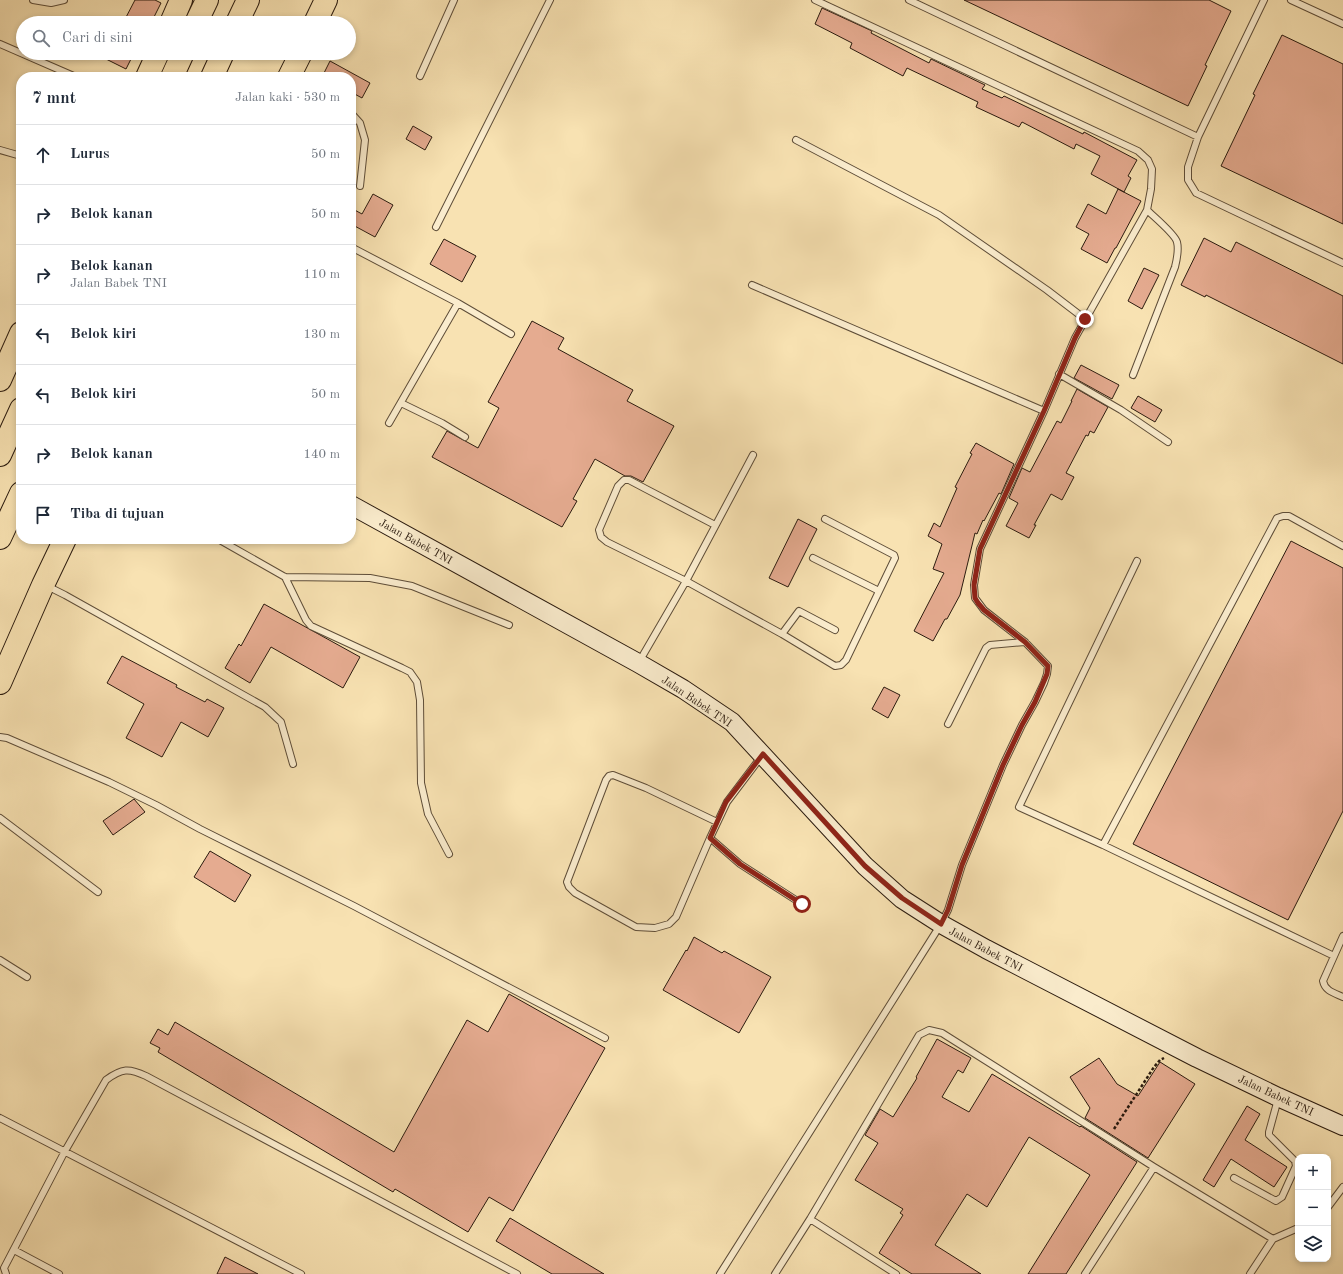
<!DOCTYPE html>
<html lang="id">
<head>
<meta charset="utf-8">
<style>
	:root { --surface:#fff; --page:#f6f6f7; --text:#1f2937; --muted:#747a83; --line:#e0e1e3 }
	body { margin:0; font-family:"Old Standard TT",serif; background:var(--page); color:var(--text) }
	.controls { position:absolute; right:12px; bottom:12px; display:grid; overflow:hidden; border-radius:8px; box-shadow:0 2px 6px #0003 }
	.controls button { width:36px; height:36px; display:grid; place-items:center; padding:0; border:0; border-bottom:1px solid var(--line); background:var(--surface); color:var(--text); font:20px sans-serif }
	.stop { position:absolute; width:12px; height:12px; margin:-9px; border:3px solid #8f2418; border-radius:50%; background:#fff }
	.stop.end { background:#8f2418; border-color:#fff; box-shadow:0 1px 4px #0008 }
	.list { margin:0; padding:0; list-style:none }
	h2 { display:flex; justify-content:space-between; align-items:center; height:52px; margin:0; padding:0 16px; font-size:17px }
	h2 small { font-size:13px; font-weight:400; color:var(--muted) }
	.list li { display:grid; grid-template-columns:26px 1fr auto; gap:12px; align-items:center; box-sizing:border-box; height:60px; padding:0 16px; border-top:1px solid var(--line) }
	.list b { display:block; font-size:15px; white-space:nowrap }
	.list p { margin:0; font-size:13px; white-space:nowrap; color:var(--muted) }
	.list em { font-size:13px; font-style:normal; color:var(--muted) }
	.icon { flex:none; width:22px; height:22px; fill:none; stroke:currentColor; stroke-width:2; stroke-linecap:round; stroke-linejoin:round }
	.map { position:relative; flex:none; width:1343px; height:1274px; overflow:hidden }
	.search { position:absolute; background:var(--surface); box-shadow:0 2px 6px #0003; left:16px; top:16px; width:340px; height:44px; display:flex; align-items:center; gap:10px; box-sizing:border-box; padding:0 14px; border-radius:22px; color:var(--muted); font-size:15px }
	.panel { position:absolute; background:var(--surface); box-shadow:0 2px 6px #0003; left:16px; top:72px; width:340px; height:472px; border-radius:16px }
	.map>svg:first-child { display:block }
	.building { fill:#e5ab90; stroke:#2b1b0f }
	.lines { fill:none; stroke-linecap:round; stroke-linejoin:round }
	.lane-casing { stroke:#5e4d38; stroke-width:8 }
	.secondary-casing { stroke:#2b1b0f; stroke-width:20 }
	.highway-casing { stroke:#2b1b0f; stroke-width:24 }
	.path { stroke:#2b1b0f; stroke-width:2.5; stroke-dasharray:3 2; stroke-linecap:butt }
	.lane { stroke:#faeccd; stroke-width:6 }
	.secondary { stroke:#faeccd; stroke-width:18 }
	.highway { stroke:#f8e2b2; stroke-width:22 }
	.route { stroke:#8f2418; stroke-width:5 }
	.labels { text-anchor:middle; stroke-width:3; stroke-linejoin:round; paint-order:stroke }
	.street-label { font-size:11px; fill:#2b1b0f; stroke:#faeccd }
</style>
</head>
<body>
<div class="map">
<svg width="1343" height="1274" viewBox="0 0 1343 1274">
	<rect width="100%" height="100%" fill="#f8e2b2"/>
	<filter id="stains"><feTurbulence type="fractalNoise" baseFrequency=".005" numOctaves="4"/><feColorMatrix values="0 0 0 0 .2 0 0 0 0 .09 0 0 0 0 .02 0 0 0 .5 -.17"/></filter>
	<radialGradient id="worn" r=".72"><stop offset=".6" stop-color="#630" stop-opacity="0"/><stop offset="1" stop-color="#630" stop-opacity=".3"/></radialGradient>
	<path class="building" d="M135,0H155L161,3L151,23H123Z
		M964,0H1209L1231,11L1205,65L1207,66L1188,106Z
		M822,8L872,31L871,33L929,63L931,59L985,85L982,89L1002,98L1004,96L1083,134L1084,132L1137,160L1128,176L1131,178L1124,192L1091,174L1100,156L1076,144L1074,149L1022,122L1019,127L976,107L978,102L907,68L903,76L850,48L852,43L815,24Z
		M1282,35L1343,64V224L1221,166L1255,95L1253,94Z
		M94,53H134L126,69Z
		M330,61L370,83L362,98L351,92V77H322Z
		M413,126L432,137L425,150L406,139Z
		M1118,189L1141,201L1116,248H1115L1107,263L1081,249L1089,234L1076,227L1088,204L1106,214Z
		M373,194L393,205L375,237L351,224V208L362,214Z
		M1204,238L1231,252L1236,242L1343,296V364L1206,295L1205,297L1181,285Z
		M444,239L476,256L462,282L430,264Z
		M1144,268L1159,275L1142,309L1128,301Z
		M532,321L564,338L558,349L633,390L627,401L674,426L643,482L631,476H625L595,459L573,499L577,501L562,527L432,457L447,431L478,448L499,408L488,402Z
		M1081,365L1119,385L1112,399L1074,378Z
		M1077,389L1108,407L1094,433L1090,431L1088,436L1086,435L1066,473L1074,477L1062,500L1051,494L1034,525H1036L1029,538L1006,526L1018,503L1009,498L1022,468L1030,472L1057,421L1061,423L1072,401H1071Z
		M1138,396L1162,410L1155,422L1131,408Z
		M976,443L1014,464L1001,494L999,493L984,521L983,520L977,534L975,533L960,595L947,619H945L933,641L914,631L944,573L933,569L942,544L928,536L934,523L940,527L957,488L955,487L972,454L970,453Z
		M798,519L817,529L788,587L769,578Z
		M1291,541L1343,568V811L1288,920L1133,844Z
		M264,604L360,657L343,688L271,647L250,683L225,668L239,644L241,646Z
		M122,656L177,685L176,687L205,702L207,699L224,708L208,737L181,722L162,757L126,738L144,704L107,683Z
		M884,687L900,695L888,718L872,709Z
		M134,799L145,812L113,835L103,821Z
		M210,851L251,875L235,902L194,877Z
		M694,937L722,953L724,951L771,977L739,1033L663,990L686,950L687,951Z
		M509,994L605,1048L513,1211L489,1197L468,1232L395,1189L393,1192L158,1052L160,1048L150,1043L158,1029L168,1035L175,1022L394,1152L467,1020L488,1032Z
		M937,1039L971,1058L963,1073L958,1070L942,1097L969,1112L992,1074L1080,1127L1081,1126L1137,1162L1066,1274H1028L1090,1175L1029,1137L987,1207L967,1194L935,1245L981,1274H912L879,1253L903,1215L900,1213L903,1209L855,1180L878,1143L865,1135L880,1109L893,1117L917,1078L916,1077Z
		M1099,1058L1117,1084L1138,1096L1160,1062L1195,1084L1148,1158L1085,1118L1090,1108L1070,1077Z
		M1247,1106L1260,1114L1245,1140L1287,1167L1274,1187L1231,1159L1214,1187L1203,1180Z
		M510,1218L604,1274H552L496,1241Z
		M225,1257L258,1274H217Z"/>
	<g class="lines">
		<defs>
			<path id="lane" d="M33,0L51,3L64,0
				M909,0L1198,137
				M1264,0L1198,137L1188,167V180L1196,193L1343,263
				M1291,0L1343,24
				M0,44L76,77
				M420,76L454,0
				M351,113L360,123L365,140L360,186
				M796,140L939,215L1047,290L1085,319
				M0,150L21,156
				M436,227L550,0
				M351,247L458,303L511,334
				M752,285L1044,411
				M1059,374L1121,410L1168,442
				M1133,375L1175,267C1177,259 1179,250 1177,242C1175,234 1153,216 1147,210
				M401,403L442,423L465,437
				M389,423L458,303
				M715,525L646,489L629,480H624L618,486L599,530L601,537L607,542L686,581L782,634L835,666L841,665L846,660L895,558L894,555L825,519
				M218,539L285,577L370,578L412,586L509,625
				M813,558L879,591
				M1137,561L1019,807L1103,845L1334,956
				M285,577L306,620L311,626L402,668L410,672L417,682L420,700L421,783L428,814L449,854
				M47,586L65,595L265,707L281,722L293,764
				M782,634L799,611L835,630
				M639,662L686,581L753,455
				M948,724L986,648L990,645L1025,642
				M0,737L7,738L109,782L156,805L200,829L354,906L605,1038
				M0,818L98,892
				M717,822L646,788L613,775L609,776L606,780L567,882L569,887L575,893L636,927L655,928L669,924L676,917L710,838L727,802L761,757
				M710,838L740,864L802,904
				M1103,845L1277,518L1283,516H1289L1343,546
				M1343,936L1323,981C1325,991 1334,993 1343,997
				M0,960L27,977
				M0,1118L301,1274
				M1234,1178L1276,1201L1282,1197L1296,1166L1295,1161L1269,1135V1132L1278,1099
				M1328,1207L1343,1187
				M810,1219L896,1274
				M14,1250L59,1274
				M6,1274L4,1268L65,1151L106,1080C122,1068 129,1068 146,1076L517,1274
				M720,1274L941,924L948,910L962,865L1003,765L1022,725L1035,702L1044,683L1047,674L1048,666L1025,642L984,610L975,598L974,585L980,549L1044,411L1075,338L1147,210L1151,189L1152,169L1148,160L1138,151L815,0
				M775,1274L810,1219L919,1035L929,1030L942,1033L1154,1167L1273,1239
				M1085,1274L1154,1167
				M1250,1274L1273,1239L1298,1228"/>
			<path id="secondary" d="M351,505L638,663L683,689L732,722L865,866L902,899L941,924L986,949L1197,1058L1278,1097L1343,1126"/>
			<path id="highway" d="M171,23L181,0
				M196,23L207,0
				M237,23L248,0
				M315,23L326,0
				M147,77L158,53
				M172,77L183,53
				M212,77L223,53
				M289,77L301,53
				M0,380L21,333
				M0,455L21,409
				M0,538L21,493
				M0,683L43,585L65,539"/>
		</defs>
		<use href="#lane" class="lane-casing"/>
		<use href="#secondary" class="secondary-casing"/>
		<use href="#highway" class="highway-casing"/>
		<path class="path" d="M1114,1129L1154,1067L1160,1060L1164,1058"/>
		<use href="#lane" class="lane"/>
		<use href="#secondary" class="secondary"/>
		<use href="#highway" class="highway"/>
	</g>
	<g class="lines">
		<path class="route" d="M802,904L740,864L710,838L726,802L763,754L865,866L902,898L941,924L948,910L962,865L1003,765L1022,725L1035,702L1047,674L1048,666L1025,642L984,610L978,603L975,598L974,585L980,549L1044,411L1075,338L1085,319"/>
	</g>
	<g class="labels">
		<g class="street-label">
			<text transform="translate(416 541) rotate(29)" y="4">Jalan Babek TNI</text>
			<text transform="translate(697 701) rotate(34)" y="4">Jalan Babek TNI</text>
			<text transform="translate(986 949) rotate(28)" y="4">Jalan Babek TNI</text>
			<text transform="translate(1276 1095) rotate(25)" y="4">Jalan Babek TNI</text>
		</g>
	</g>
	<rect width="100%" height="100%" filter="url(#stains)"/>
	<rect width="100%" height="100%" fill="url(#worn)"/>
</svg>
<div class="controls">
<button>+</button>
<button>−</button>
<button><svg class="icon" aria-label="layers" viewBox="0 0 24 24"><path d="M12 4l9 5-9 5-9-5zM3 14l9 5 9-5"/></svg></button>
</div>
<div class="stop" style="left:802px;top:904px"></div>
<div class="stop end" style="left:1085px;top:319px"></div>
<div class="search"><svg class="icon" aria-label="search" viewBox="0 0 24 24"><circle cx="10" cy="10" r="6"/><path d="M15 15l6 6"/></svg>Cari di sini</div>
<section class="panel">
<h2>7 mnt<small>Jalan kaki · 530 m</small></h2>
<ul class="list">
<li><svg class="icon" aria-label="ahead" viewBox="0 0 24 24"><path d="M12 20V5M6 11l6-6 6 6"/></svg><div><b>Lurus</b></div><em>50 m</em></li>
<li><svg class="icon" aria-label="right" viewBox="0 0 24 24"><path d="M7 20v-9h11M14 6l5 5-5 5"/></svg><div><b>Belok kanan</b></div><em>50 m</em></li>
<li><svg class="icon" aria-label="right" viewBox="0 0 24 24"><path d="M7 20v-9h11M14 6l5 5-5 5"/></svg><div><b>Belok kanan</b><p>Jalan Babek TNI</p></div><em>110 m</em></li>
<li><svg class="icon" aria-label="left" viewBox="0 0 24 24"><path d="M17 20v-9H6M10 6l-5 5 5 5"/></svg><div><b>Belok kiri</b></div><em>130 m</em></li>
<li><svg class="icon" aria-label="left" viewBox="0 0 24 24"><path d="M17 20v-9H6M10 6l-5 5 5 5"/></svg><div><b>Belok kiri</b></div><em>50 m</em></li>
<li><svg class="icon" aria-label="right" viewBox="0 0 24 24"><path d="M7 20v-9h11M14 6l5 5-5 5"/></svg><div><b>Belok kanan</b></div><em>140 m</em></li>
<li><svg class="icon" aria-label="arrive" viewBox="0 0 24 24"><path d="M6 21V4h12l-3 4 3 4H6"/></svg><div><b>Tiba di tujuan</b></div></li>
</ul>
</section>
</div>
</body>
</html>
